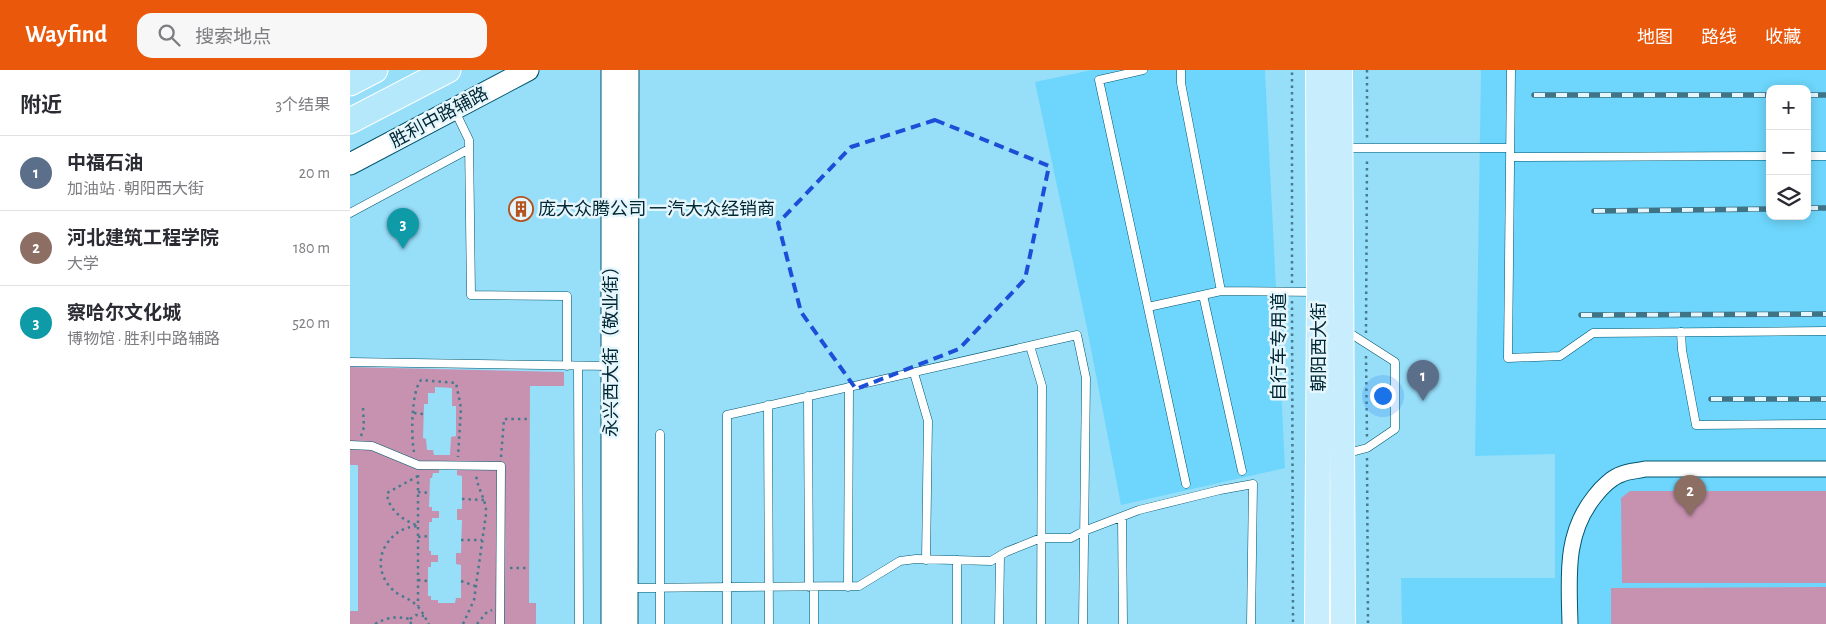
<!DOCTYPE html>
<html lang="zh">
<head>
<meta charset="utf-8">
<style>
	:root { --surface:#fff; --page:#f7f7f7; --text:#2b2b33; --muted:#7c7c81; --line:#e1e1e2; --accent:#ea580c }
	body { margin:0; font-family:"Alegreya Sans","Noto Sans SC",sans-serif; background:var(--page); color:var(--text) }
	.controls { position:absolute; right:15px; top:15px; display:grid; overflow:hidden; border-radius:10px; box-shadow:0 2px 12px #0003 }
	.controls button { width:45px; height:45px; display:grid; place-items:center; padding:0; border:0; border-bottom:1px solid var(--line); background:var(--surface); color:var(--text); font:25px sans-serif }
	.you { position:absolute; left:1032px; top:325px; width:18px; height:18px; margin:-12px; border:4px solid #fff; border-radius:50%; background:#1a73e8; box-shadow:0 0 0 8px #1a73e833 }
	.badge { display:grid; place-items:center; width:32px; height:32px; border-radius:50%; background:var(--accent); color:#fff; font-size:16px; font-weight:700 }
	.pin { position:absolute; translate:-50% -41px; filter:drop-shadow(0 1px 2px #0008) }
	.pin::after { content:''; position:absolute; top:26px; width:18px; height:15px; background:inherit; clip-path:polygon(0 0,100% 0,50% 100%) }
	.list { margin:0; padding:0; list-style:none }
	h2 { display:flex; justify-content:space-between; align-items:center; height:65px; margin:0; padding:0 20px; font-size:21px }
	h2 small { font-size:16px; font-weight:400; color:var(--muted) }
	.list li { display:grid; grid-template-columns:32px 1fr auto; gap:15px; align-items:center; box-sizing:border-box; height:75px; padding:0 20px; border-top:1px solid var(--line) }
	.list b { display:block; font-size:19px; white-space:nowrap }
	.list p { margin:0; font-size:16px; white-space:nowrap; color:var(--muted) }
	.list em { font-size:16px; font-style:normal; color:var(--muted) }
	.icon { flex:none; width:28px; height:28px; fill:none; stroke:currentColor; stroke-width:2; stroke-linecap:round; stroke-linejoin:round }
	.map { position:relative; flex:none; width:1476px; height:554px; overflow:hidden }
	header { display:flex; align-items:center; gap:30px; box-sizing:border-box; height:70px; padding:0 25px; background:var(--accent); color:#fff }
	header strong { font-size:24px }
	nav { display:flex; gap:28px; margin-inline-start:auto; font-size:18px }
	.search { width:350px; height:45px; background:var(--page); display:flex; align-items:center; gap:12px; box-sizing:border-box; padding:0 18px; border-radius:15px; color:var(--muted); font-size:19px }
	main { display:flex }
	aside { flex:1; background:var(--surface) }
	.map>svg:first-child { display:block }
	.built { fill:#6ed6fc; fill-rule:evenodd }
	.green { fill:#c792af; fill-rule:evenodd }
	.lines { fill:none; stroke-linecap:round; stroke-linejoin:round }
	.service-casing { stroke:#00566e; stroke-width:9 }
	.minor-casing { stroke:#00566e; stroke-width:17 }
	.secondary-casing { stroke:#00566e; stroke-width:23 }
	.primary-casing { stroke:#fff; stroke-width:26 }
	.trunk-casing { stroke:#fff; stroke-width:27 }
	.path { stroke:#467b8e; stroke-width:2.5; stroke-dasharray:2.5 4; stroke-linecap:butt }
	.service { stroke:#fff; stroke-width:8 }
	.minor { stroke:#fff; stroke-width:15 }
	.secondary { stroke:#fff; stroke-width:21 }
	.primary { stroke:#c8eefd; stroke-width:24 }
	.trunk { stroke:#b6e8fc; stroke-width:25 }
	.rail-casing { stroke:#3f7386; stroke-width:5.5 }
	.rail { stroke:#e5f6fd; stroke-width:4; stroke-dasharray:11; stroke-linecap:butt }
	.marked { fill:none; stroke:#1d4ed8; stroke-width:4; stroke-dasharray:10 6; stroke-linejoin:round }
	.labels { text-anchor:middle; stroke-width:5; stroke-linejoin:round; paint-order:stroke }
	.street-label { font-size:18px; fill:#002633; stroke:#e5f6fd }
	.poi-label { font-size:18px; fill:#002633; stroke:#e5f6fd; text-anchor:start }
</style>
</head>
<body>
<header>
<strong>Wayfind</strong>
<div class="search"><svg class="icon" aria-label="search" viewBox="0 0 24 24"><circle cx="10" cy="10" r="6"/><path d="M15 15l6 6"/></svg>搜索地点</div>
<nav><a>地图</a><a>路线</a><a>收藏</a></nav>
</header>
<main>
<aside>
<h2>附近<small>3个结果</small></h2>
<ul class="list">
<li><span class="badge" style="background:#5c6f8a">1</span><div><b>中福石油</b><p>加油站 · 朝阳西大街</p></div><em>20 m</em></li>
<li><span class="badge" style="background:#8d6e63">2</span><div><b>河北建筑工程学院</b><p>大学</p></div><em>180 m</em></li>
<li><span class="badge" style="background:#0f9aa8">3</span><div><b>察哈尔文化城</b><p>博物馆 · 胜利中路辅路</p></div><em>520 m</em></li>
</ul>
</aside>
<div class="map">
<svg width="1476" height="554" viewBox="0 0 1476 554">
	<rect width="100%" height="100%" fill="#97def9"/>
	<path class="built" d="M742,0H915L935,398L771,435L736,253L685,12Z
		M1131,0H1476V554H1052L1051,508H1205V384L1125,386ZM1420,19H1457V146H1420Z"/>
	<path class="green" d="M0,297L214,302V316H180L179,533H186V554H0V541H8V395H0ZM85,317L102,318V336H106V366L101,367L100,385H84L83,380H77L76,369L73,368L74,334H78V323H85ZM89,399L107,400V405L112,406V439H107V450H112L111,483H106V494L111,495V528H106L105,533H88V530H81V526H78V497H81V492H88V485H81V481H79V452H82V448H89V441H82V437H79L80,408H82L83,403H89Z
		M1280,421H1476V513H1272L1271,428Z
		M1476,517V554H1261V518Z"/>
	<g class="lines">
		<defs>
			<path id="service" d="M793,0L749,10L836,414
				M831,0V13L871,221
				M1161,0L1158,288L1210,286L1243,263L1476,261
				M104,39L119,70L121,225L217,226V296
				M992,78H1160
				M1457,86H1476
				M1160,87L1420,86
				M0,143L119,79
				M853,225L892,401
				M798,237L871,221L967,222
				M1331,262L1332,280L1346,355L1476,354
				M680,276L692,316L691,554
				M0,292L261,296
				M228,296L229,554
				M564,303L578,351L576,490
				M458,326L459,517
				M418,335L419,554
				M310,364V554
				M0,375L22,376L68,395L151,396L150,554
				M994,384L1017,378L1045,359V292L995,260
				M772,447L773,554
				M498,517L499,317
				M280,518L509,516L550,491L566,489L641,491L656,482L691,468H721L734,461L789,440L870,420L903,414L901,554
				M377,554V345L727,265L736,308L733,554
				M464,554V517
				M607,554V490
				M649,554L650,486"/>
			<path id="minor" d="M1220,554C1219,507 1214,464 1245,426C1251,418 1262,407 1272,404C1279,401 1287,401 1295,399H1476"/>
			<path id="secondary" d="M262,0V554
				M0,94L178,0
				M277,554L278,0"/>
			<path id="primary" d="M990,0L993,554
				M967,554L969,222L968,0"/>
			<path id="trunk" d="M0,13L25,0
				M0,51L98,0"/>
		</defs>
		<use href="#service" class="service-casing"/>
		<use href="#minor" class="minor-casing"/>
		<use href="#secondary" class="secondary-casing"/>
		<use href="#primary" class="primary-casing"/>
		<use href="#trunk" class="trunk-casing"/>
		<path class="path" d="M1017,0V70
			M942,213V0
			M942,231L943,554
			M1016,263L1017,88
			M1016,286L1017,368
			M64,343L74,344
			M11,366L14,357L13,338
			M64,382C61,367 61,322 71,310L106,313L111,338L108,387
			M151,387L154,349H180
			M1017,388L1018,554
			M68,405V536
			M68,406L37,423C38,440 53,450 68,456C53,457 44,463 36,475C25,492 32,515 50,525C56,528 61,530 66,535C72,540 75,548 79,554
			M68,422L80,423
			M112,429L134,430
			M68,467L79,466
			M111,470H132
			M160,498H179
			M68,510L78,511
			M111,511L125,516
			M60,549L66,545L74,546
			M25,554C37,547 47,546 60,549L61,554
			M113,554L124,530L136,444C137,430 127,419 126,404
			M127,554L137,542L142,540"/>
		<use href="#service" class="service"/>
		<use href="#minor" class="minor"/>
		<use href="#secondary" class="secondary"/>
		<use href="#primary" class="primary"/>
		<use href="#trunk" class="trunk"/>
		<defs>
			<path id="rail" d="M1184,25H1420
				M1457,25H1476
				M1457,138H1476
				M1244,141L1420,139
				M1231,245L1476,244
				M1361,329H1476"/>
		</defs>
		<use href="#rail" class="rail-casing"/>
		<use href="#rail" class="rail"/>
	</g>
	<path class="marked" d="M585,50L699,96L675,209L609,279L506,319L451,242L428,153L501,77Z"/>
	<defs>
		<symbol id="building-ring" viewBox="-11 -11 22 22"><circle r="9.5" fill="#e5f6fd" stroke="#b6521e" stroke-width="1.5"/><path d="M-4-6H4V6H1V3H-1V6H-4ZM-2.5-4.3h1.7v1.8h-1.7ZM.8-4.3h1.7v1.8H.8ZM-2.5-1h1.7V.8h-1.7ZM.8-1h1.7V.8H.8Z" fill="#b6521e"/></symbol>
	</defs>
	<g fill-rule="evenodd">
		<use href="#building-ring" x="157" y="125" width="28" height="28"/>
	</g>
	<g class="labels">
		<g class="street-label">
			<text transform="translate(89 47) rotate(-28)" y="6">胜利中路辅路</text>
			<text transform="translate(261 277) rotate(-90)" y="6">永兴西大街（敬业街）</text>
			<text transform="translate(929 277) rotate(-90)" y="6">自行车专用道</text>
			<text transform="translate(969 277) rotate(-90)" y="6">朝阳西大街</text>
		</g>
		<g class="poi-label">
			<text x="188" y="145">庞大众腾公司 一汽大众经销商</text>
		</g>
	</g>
</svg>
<div class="controls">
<button>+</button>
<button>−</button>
<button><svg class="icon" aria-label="layers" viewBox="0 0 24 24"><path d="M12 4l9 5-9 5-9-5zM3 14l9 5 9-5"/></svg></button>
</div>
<div class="you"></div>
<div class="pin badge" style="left:1073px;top:331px;background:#5c6f8a">1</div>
<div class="pin badge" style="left:1340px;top:446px;background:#8d6e63">2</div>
<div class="pin badge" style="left:53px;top:179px;background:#0f9aa8">3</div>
</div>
</main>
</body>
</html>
